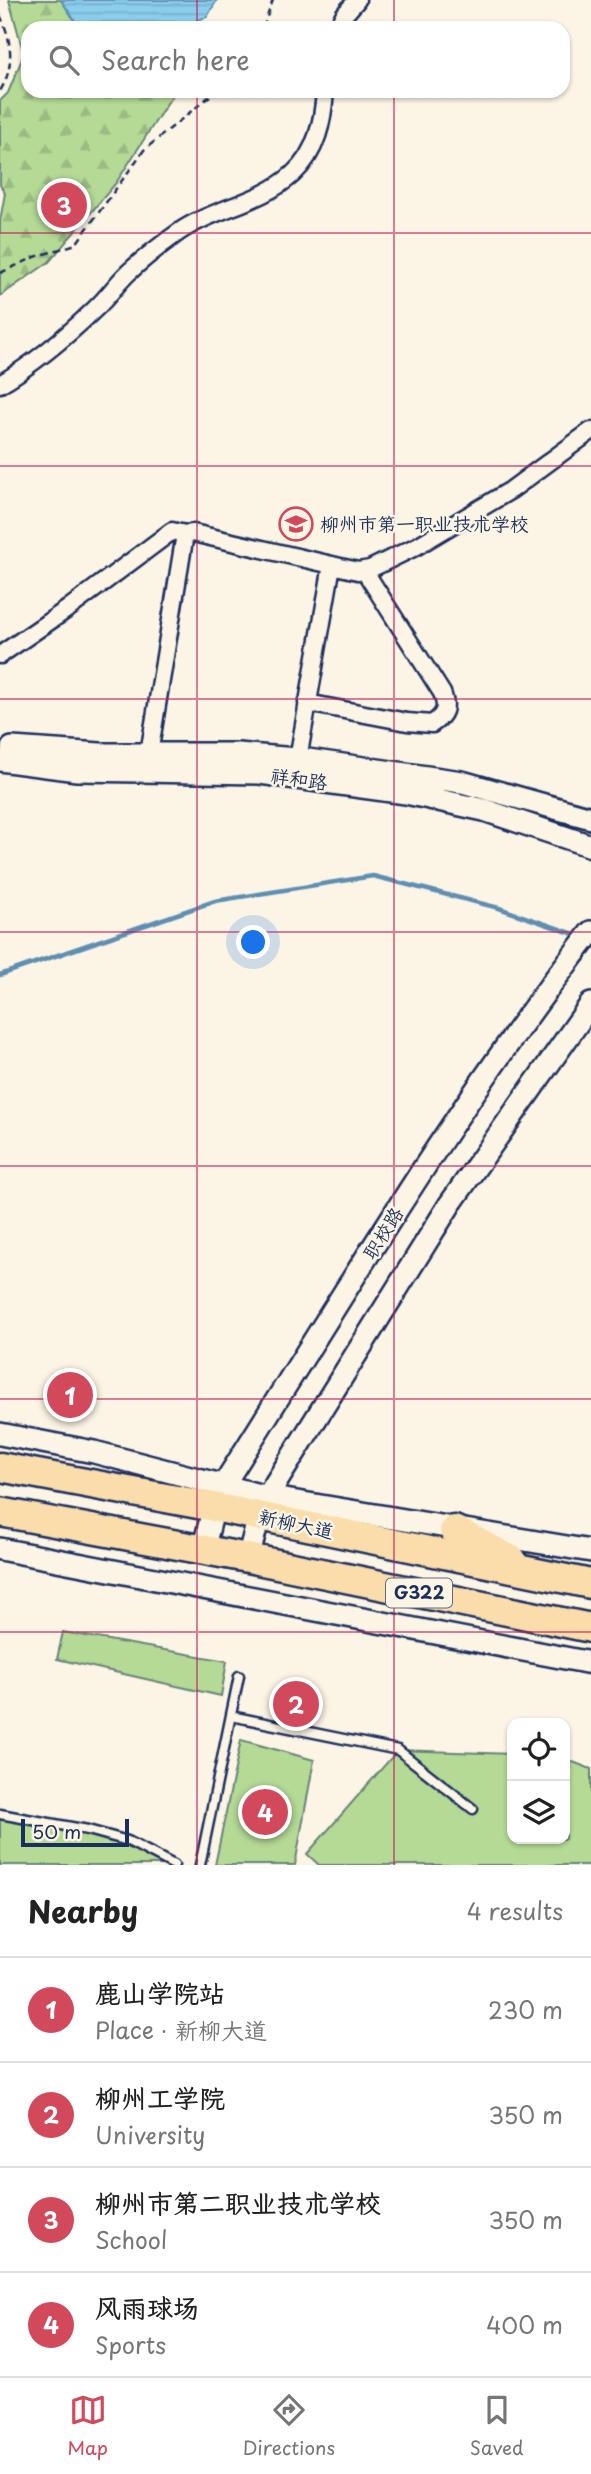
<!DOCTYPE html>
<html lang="en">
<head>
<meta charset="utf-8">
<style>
	:root { --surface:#fff; --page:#f6f6f6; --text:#222; --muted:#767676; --line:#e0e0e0; --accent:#d1495b }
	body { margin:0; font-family:"Playpen Sans","LXGW WenKai TC",sans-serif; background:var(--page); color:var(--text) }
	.controls { position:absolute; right:21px; bottom:21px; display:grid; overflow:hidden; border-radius:14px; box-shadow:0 2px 5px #0004 }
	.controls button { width:63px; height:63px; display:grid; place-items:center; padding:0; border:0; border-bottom:2px solid var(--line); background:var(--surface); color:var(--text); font:35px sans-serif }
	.scale { position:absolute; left:21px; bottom:18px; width:108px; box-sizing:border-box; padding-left:7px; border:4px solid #1b2f5e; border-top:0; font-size:19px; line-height:24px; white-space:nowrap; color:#1b2f5e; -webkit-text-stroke:5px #fcf5e5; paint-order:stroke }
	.you { position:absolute; left:254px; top:943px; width:24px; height:24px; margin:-18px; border:5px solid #fff; border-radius:50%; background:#1a73e8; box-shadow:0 0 0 10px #1a73e833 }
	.badge { display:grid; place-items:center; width:46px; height:46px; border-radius:50%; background:var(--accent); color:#fff; font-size:23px; font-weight:700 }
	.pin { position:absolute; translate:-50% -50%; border:4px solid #fff; box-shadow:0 2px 7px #0006 }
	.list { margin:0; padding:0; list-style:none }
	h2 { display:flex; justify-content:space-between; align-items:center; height:91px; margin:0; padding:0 28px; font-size:30px }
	h2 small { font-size:23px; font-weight:400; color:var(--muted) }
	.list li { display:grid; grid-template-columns:46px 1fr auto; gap:21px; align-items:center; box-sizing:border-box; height:105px; padding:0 28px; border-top:2px solid var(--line) }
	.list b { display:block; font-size:26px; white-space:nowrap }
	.list p { margin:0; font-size:23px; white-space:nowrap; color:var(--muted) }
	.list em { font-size:23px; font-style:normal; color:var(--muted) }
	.icon { flex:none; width:38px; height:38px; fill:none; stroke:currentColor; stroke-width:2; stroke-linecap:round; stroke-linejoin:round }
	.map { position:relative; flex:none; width:591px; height:1865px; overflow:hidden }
	.search { position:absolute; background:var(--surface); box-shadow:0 2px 5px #0004; left:21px; right:21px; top:21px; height:77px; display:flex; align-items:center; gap:18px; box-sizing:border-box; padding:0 24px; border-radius:21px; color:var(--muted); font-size:26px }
	.sheet { height:511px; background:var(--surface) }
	nav { display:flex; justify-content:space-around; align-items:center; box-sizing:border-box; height:98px; border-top:2px solid var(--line); background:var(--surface); font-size:19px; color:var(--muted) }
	nav a { display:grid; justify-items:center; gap:4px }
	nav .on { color:var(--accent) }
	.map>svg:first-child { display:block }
	.green { fill:#b4da95; stroke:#68847a; stroke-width:2 }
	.forest { fill:url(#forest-firs); stroke:#68847a; stroke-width:2 }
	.water { fill:url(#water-rules); stroke:#5e8eb3; stroke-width:2 }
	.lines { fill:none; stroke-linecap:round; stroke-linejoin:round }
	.stream { stroke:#5e8eb3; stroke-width:4.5 }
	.lane-casing { stroke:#1b2f5e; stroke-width:13 }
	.street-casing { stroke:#1b2f5e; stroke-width:21 }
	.secondary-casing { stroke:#1b2f5e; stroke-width:26 }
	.highway-casing { stroke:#1b2f5e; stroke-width:33 }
	.path { stroke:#1b2f5e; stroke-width:2.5; stroke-dasharray:7 5; stroke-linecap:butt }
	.lane { stroke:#fcf5e5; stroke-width:8 }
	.street { stroke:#fcf5e5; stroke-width:16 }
	.secondary { stroke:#fcf5e5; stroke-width:21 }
	.highway { stroke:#fbddab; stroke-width:28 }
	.grid { fill:none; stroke:#c2185b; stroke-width:2; stroke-opacity:0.55 }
	.labels { text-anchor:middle; stroke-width:5; stroke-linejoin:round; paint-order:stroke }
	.shield { fill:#fcf5e5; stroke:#5e6a86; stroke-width:2 }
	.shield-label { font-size:18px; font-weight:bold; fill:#1b2f5e }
	.poi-label { font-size:19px; fill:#1b2f5e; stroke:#fcf5e5; text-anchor:start }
	.street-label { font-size:19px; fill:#1b2f5e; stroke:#fcf5e5 }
</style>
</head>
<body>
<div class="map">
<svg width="591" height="1865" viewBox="0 0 591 1865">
	<defs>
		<pattern id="forest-firs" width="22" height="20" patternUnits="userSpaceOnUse" patternTransform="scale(1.75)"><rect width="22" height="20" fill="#b4da95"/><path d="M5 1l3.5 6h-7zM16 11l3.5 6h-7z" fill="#9abb83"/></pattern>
		<pattern id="water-rules" width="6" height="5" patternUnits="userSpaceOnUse" patternTransform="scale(1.75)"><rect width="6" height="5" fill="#8acdec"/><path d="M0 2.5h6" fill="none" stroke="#76b0cd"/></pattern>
	</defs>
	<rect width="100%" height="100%" fill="#fcf5e5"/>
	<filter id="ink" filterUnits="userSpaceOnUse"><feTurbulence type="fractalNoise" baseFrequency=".0143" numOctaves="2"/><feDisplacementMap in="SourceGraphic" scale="14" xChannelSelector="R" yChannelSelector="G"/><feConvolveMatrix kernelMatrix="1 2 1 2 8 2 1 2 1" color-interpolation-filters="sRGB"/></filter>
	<g filter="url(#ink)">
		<path class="green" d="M63,1632L227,1661L221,1696L57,1659Z
			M241,1740L314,1760L295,1865H215Z
			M398,1750L512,1754V1839H565V1759L591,1769V1865H319L307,1854Z
			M0,1814L128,1841L174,1865H0Z"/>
		<path class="forest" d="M9,0H61L80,28H28V91H175L116,183L49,262L0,296V221L5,193L0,185V101L8,93L24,54Z"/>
		<path class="water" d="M61,0H217L207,17L183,25L182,28H80Z"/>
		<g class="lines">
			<path class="stream" d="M0,975L215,901L373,876L499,908L580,936"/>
			<defs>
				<path id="lane" d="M231,1716L398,1750L473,1809
					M0,1814L88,1830L128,1841L174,1865
					M200,1865L239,1676"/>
				<path id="street" d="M337,28L344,15L357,0
					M0,384C35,363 66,337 96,308C108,297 117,283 129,272C144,258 162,244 179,232C214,208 261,203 293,174C317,152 323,121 325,91
					M0,655L69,608L172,531L185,534
					M307,703L407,722L432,724C445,715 448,708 442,693L364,570
					M149,754L185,534L193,533L358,571L370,569L417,546L511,490L591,431
					M298,759L332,565"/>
				<path id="secondary" d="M12,748L100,754H238L308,760L462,782L591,818
					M0,760L77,770L260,773L406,793L484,810L591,846
					M0,1434L94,1452L267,1497L591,1551
					M0,1549L591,1663
					M203,1550L214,1507L224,1484C342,1298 455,1106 591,932
					M248,1558L259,1517L267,1497L450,1204L591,1004"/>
				<path id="highway" d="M0,1467L214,1507L591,1584
					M0,1512L248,1558L591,1628
					M454,1530L512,1560"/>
			</defs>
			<use href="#lane" class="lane-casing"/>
			<use href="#street" class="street-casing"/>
			<use href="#secondary" class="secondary-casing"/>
			<use href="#highway" class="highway-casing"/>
			<path class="path" d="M0,15C12,40 15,67 0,91
				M263,28L273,0
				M0,273L35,257L76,244L144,150L216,91"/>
			<use href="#lane" class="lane"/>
			<use href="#street" class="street"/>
			<use href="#secondary" class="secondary"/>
			<use href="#highway" class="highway"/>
		</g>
	</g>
	<path class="grid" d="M197,0V28M394,0V28M197,91V1865M394,91V1865M0,233H591M0,466H591M0,699H591M0,932H591M0,1166H591M0,1399H591M0,1632H591"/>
	<defs>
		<symbol id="school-ring" viewBox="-11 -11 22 22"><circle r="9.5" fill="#fcf5e5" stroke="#d1495b" stroke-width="1.5"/><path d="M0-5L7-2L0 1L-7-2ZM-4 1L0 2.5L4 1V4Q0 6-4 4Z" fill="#d1495b"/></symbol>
	</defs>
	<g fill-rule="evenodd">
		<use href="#school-ring" x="277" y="505" width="38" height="38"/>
	</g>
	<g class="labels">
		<rect class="shield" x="386" y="1578.5" width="66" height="29" rx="5"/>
		<g class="shield-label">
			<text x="419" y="1599">G322</text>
		</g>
		<g class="poi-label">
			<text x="320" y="531">柳州市第一职业技术学校</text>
		</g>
		<g class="street-label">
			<text transform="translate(299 779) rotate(8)" y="7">祥和路</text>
			<text transform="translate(383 1233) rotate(-58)" y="7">职校路</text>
			<text transform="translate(296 1524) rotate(12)" y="7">新柳大道</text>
		</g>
	</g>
</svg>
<div class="controls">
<button><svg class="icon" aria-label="locate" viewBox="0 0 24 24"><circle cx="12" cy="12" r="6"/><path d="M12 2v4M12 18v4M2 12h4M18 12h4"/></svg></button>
<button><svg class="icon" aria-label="layers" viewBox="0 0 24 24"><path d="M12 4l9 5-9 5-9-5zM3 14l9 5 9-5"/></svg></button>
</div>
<div class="scale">50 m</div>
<div class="you"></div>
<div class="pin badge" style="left:70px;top:1395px">1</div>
<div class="pin badge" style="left:296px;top:1704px">2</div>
<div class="pin badge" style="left:64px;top:205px">3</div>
<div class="pin badge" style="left:265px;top:1812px">4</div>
<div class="search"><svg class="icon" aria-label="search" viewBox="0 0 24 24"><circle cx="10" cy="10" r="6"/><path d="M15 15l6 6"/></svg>Search here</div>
</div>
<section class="sheet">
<h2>Nearby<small>4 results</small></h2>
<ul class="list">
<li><span class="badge">1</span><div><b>鹿山学院站</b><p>Place · 新柳大道</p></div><em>230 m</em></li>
<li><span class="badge">2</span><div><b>柳州工学院</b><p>University</p></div><em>350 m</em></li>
<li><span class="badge">3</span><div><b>柳州市第二职业技术学校</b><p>School</p></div><em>350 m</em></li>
<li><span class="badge">4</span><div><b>风雨球场</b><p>Sports</p></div><em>400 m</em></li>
</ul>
</section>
<nav>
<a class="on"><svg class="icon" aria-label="map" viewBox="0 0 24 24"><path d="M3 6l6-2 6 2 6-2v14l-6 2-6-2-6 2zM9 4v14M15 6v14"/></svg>Map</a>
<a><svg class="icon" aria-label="directions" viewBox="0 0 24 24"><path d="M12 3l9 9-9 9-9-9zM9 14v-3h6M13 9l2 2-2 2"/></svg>Directions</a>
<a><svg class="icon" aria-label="saved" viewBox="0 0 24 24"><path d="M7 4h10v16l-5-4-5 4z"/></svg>Saved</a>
</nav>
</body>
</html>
